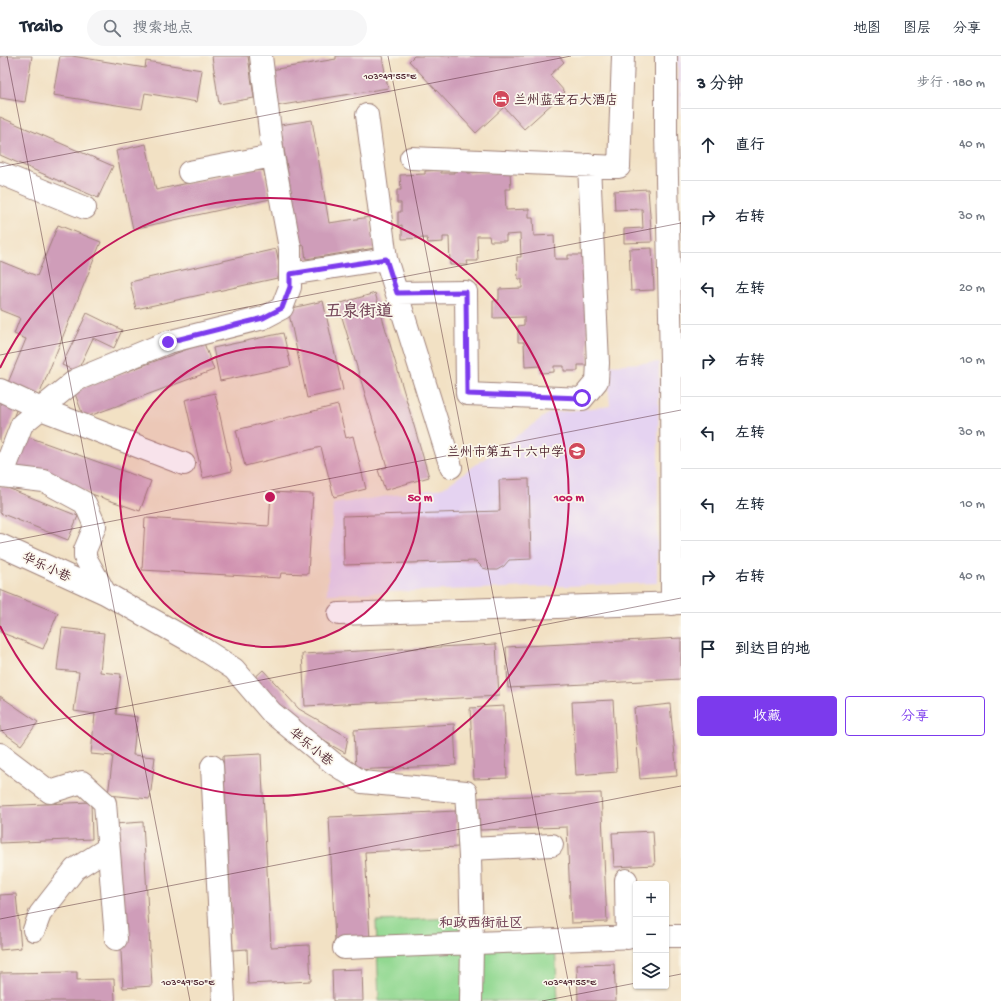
<!DOCTYPE html>
<html lang="zh">
<head>
<meta charset="utf-8">
<style>
	:root { --surface:#fff; --page:#f6f6f7; --text:#1f2937; --muted:#747a83; --line:#e0e1e3; --accent:#7c3aed }
	body { margin:0; font-family:"Gochi Hand","LXGW WenKai TC",sans-serif; background:var(--page); color:var(--text) }
	.controls { position:absolute; right:12px; bottom:12px; display:grid; overflow:hidden; border-radius:4px; box-shadow:0 1px 3px #0004 }
	.controls button { width:36px; height:36px; display:grid; place-items:center; padding:0; border:0; border-bottom:1px solid var(--line); background:var(--surface); color:var(--text); font:20px sans-serif }
	.stop { position:absolute; width:12px; height:12px; margin:-9px; border:3px solid #7c3aed; border-radius:50%; background:#fff }
	.stop.end { background:#7c3aed; border-color:#fff; box-shadow:0 1px 4px #0008 }
	.list { margin:0; padding:0; list-style:none }
	h2 { display:flex; justify-content:space-between; align-items:center; height:52px; margin:0; padding:0 16px; font-size:17px }
	h2 small { font-size:13px; font-weight:400; color:var(--muted) }
	.list li { display:grid; grid-template-columns:26px 1fr auto; gap:12px; align-items:center; box-sizing:border-box; height:72px; padding:0 16px; border-top:1px solid var(--line) }
	.list b { display:block; font-size:15px; white-space:nowrap }
	.list em { font-size:13px; font-style:normal; color:var(--muted) }
	.actions { display:flex; gap:8px; padding:12px 16px }
	.actions a { flex:1; padding:9px 0; border:1px solid var(--accent); border-radius:4px; text-align:center; font-size:14px; color:var(--accent) }
	.actions .main { background:var(--accent); color:#fff }
	.icon { flex:none; width:22px; height:22px; fill:none; stroke:currentColor; stroke-width:2; stroke-linecap:round; stroke-linejoin:round }
	.map { position:relative; flex:none; width:681px; height:945px; overflow:hidden }
	header { display:flex; align-items:center; gap:24px; box-sizing:border-box; height:56px; padding:0 20px; background:var(--surface); border-bottom:1px solid var(--line) }
	header strong { font-size:19px }
	nav { display:flex; gap:22px; margin-inline-start:auto; font-size:14px }
	.search { width:280px; height:36px; background:var(--page); display:flex; align-items:center; gap:10px; box-sizing:border-box; padding:0 14px; border-radius:22px; color:var(--muted); font-size:15px }
	main { display:flex }
	aside { flex:1; background:var(--surface) }
	.map>svg:first-child { display:block }
	.built { fill:#e5d3f1 }
	.green { fill:#92d891; stroke:#6e7c5e }
	.building { fill:#cf9db9 }
	.lines { fill:none; stroke-linecap:round; stroke-linejoin:round }
	.minor-casing { stroke:#9e8078; stroke-width:24 }
	.minor { stroke:#fff; stroke-width:22 }
	.route { stroke:#7c3aed; stroke-width:5 }
	.ticks { fill:none; stroke:#4a1f2b; stroke-width:1; stroke-opacity:0.45 }
	.ring { fill:none; stroke:#c2185b; stroke-width:2 }
	.labels { text-anchor:middle; stroke-width:3.5; stroke-linejoin:round; paint-order:stroke }
	.poi-label { font-size:13px; fill:#4a1f2b; stroke:#fbf7ec; text-anchor:start }
	.street-label { font-size:13px; fill:#4a1f2b; stroke:#fbf7ec }
	.neighbourhood-label { font-size:14px; font-weight:bold; fill:#794b5d; stroke:#fbf7ec }
	.district-label { font-size:17px; font-weight:bold; fill:#794b5d; stroke:#fbf7ec }
	.ticks-label { font-size:10px; text-anchor:middle; fill:#4a1f2b; stroke:#fbf7ec; stroke-width:3.5; stroke-linejoin:round; paint-order:stroke }
	.centre { fill:#c2185b; stroke:#fbf7ec; stroke-width:2 }
	.ring-label { font-size:12px; text-anchor:middle; font-weight:bold; fill:#c2185b; stroke:#fbf7ec; stroke-width:3.5; stroke-linejoin:round; paint-order:stroke }
</style>
</head>
<body>
<header>
<strong>Trailo</strong>
<div class="search"><svg class="icon" aria-label="search" viewBox="0 0 24 24"><circle cx="10" cy="10" r="6"/><path d="M15 15l6 6"/></svg>搜索地点</div>
<nav><a>地图</a><a>图层</a><a>分享</a></nav>
</header>
<main>
<div class="map">
<svg width="681" height="945" viewBox="0 0 681 945">
	<rect width="100%" height="100%" fill="#fbf7ec"/>
	<filter id="ink" filterUnits="userSpaceOnUse"><feTurbulence type="fractalNoise" baseFrequency=".025" numOctaves="2"/><feDisplacementMap in="SourceGraphic" scale="8" xChannelSelector="R" yChannelSelector="G"/><feConvolveMatrix kernelMatrix="1 2 1 2 8 2 1 2 1" color-interpolation-filters="sRGB"/></filter>
	<filter id="wash" filterUnits="userSpaceOnUse"><feTurbulence type="fractalNoise" baseFrequency=".012" numOctaves="4" result="noise"/><feDisplacementMap in="SourceGraphic" scale="16" xChannelSelector="R" yChannelSelector="G"/><feGaussianBlur stdDeviation="0.9" result="paint"/><feColorMatrix in="noise" values="0 0 0 0 0 0 0 0 0 0 0 0 0 0 0 0 0 1.4 0 .05"/><feComposite in="paint" operator="in"/></filter>
	<g filter="url(#wash)">
		<rect width="100%" height="100%" fill="#f2e1c4"/>
		<path class="built" d="M677,0H681V59H680Z
			M659,306L657,527L327,538L333,448L443,432L549,357L610,350L607,309Z"/>
		<path class="green" d="M459,862L460,893L555,889L558,945H379L376,865Z"/>
		<g id="blocks">
			<path class="building" d="M0,0H32L25,46L0,42Z
				M60,0H72L145,12L146,5L202,14L197,46L145,37L142,53L53,39Z
				M212,0H248L254,42L219,48Z
				M336,0H382L388,32L276,50L271,14L336,3Z
				M414,0H559L564,6L550,19L565,36L524,73L504,51L476,77L409,5Z
				M0,61L113,110L98,142L0,99Z
				M312,64L329,167L370,161L375,192L306,203L304,189L300,190L280,69Z
				M146,88L156,134L263,111L270,143L133,173L116,95Z
				M467,113L468,117L510,115L511,133H505L506,154L529,153V162H533L534,180L554,179L555,203H568V199H585L589,309H578V315H564V310H554V316L541,317L540,310L525,311L524,286H518V270L524,269V261L493,262V245L499,244V233L522,232V223H518L517,201H521L520,178L506,179V185H490L489,180H477L478,205H467L468,209H450L449,181H443V186L428,187L427,182L402,183V169L398,170V156H401V147H397V134H401L400,119L425,118V115L441,114V117H454V114Z
				M648,133L652,186L624,187V173L643,172L642,153L615,154L614,135Z
				M58,169L101,186L38,342L7,329L26,283L14,278L20,262L0,254V205L37,220Z
				M652,192L654,234L631,235L629,193Z
				M276,193L282,221L136,253L130,226Z
				M375,237L429,421L385,434L378,414L387,411L338,248Z
				M323,245L343,334L307,342L288,253Z
				M87,257L122,274L114,292L93,282L77,316L62,309Z
				M283,277L291,310L220,325L213,292Z
				M204,287L214,314L84,362L74,335Z
				M215,337L232,415L203,422L185,344Z
				M0,340L19,347L3,387L0,386Z
				M338,349L346,382L353,380L366,433L334,441L321,391L245,410L236,374Z
				M23,379L151,425L140,455L12,410Z
				M529,423L531,503L509,504L504,510L497,514H490L483,512L476,505L344,509L343,460L500,455L499,424Z
				M0,429L78,460L68,484L0,457Z
				M271,436L313,438L308,518L281,517L280,522L142,514L145,462L269,470Z
				M0,534L58,557L43,593L0,576Z
				M62,572L104,577L100,616L121,618L116,658L137,661L133,699L155,701L150,743L108,739L113,700L91,698L95,658L74,655L79,616L57,614Z
				M681,582V623L508,632L506,591Z
				M496,588L499,640L305,650L302,598Z
				M263,614L299,653L348,681L345,697L296,669L252,624Z
				M0,640L38,666L21,689L0,674Z
				M613,644L617,716L576,719L572,646Z
				M670,648L677,720L640,723L634,652Z
				M504,650L507,722L474,723L470,652Z
				M454,668L456,709L356,714L354,674Z
				M261,698L271,891L309,889L311,925L248,928L247,893L233,894L223,700Z
				M601,737L607,866L571,867L567,771L480,774L478,742Z
				M91,746L92,783L0,787V750Z
				M456,755L458,791L365,796L370,884L335,886L329,761Z
				M143,766L152,930L123,932L114,768Z
				M653,775L655,809L614,811L612,777Z
				M16,838L21,892L0,894V839Z
				M614,908L616,945H578L577,909Z
				M362,913L363,945H333L332,914Z
				M77,916V924L114,923L115,945H0V917Z"/>
		</g>
	</g>
	<g filter="url(#ink)">
		<use href="#blocks" fill-opacity="0" stroke="#9e8078" stroke-width="1"/>
		<g class="lines">
			<defs>
				<path id="minor" d="M261,0L273,100
					M666,0V76L671,305L672,548
					M367,59L386,203L451,411
					M411,102L619,111L623,0
					M0,117L85,152
					M290,218L386,203
					M397,237L466,236L467,338L582,343L597,325L598,307L589,109
					M0,334L41,353L184,408
					M0,419L2,420L44,425L85,447L95,470L85,494V501L105,537
					M2,420L22,368L76,324L168,286L263,262L282,252L290,231V192L273,100L189,116
					M0,489L105,537L194,587L234,613L271,656L333,707L362,726L466,736L470,801L472,888L471,945
					M339,558L681,547
					M0,698L50,736L82,726L105,747L116,883
					M212,710L224,945
					M470,793L552,789
					M626,824L627,882
					M34,874L40,858L75,813L108,792
					M666,880H681
					M344,892L636,881"/>
			</defs>
			<use href="#minor" class="minor-casing"/>
			<use href="#minor" class="minor"/>
		</g>
	</g>
	<g class="lines" filter="url(#ink)">
		<path class="route" d="M168,286L263,262L282,252L290,231V218L386,203L397,237L466,236L467,338L582,342"/>
	</g>
	<path class="ticks" d="M7,0L190,945M388,0L572,945M0,111L571,0M0,299L681,167M0,487L681,354M0,675L681,542M0,863L681,730M666,921L681,918M542,945L636,927"/>
	<circle cx="270" cy="441" r="150" fill="#c2185b" fill-opacity=".12"/>
	<g class="ring">
		<circle cx="270" cy="441" r="150"/>
		<path d="M0 312A299 299 0 1 1 0 570"/>
	</g>
	<defs>
		<symbol id="hotel-disc" viewBox="-11 -11 22 22"><circle r="9.5" fill="#d1495b" stroke="#fbf7ec"/><path d="M-6-4.5h1.5V1H6V5H4.5V3h-9V5H-6ZM-4 0a1.8 1.8 0 1 1 3.6 0ZM.5 0V-2.5h3Q6-2.5 6 0Z" fill="#fff"/></symbol>
		<symbol id="school-disc" viewBox="-11 -11 22 22"><circle r="9.5" fill="#d1495b" stroke="#fbf7ec"/><path d="M0-5L7-2L0 1L-7-2ZM-4 1L0 2.5L4 1V4Q0 6-4 4Z" fill="#fff"/></symbol>
	</defs>
	<g fill-rule="evenodd">
		<use href="#hotel-disc" x="491" y="33" width="20" height="20"/>
		<use href="#school-disc" x="567" y="385" width="20" height="20"/>
	</g>
	<g class="labels">
		<g class="poi-label">
			<text x="514" y="48">兰州蓝宝石大酒店</text>
			<text x="564" y="400" text-anchor="end">兰州市第五十六中学</text>
		</g>
		<g class="street-label">
			<text transform="translate(47 510) rotate(25)" y="5">华乐小巷</text>
			<text transform="translate(312 690) rotate(39)" y="5">华乐小巷</text>
		</g>
		<g class="neighbourhood-label">
			<text x="481" y="871">和政西街社区</text>
		</g>
		<g class="district-label">
			<text x="359" y="260">五泉街道</text>
		</g>
	</g>
	<g class="ticks-label">
		<text x="390" y="23">103°49'55"E</text>
		<text x="188" y="929">103°49'50"E</text>
		<text x="570" y="929">103°49'55"E</text>
	</g>
	<circle cx="270" cy="441" r="6" class="centre"/>
	<g class="ring-label">
		<text x="420" y="445">50 m</text>
		<text x="569" y="445">100 m</text>
	</g>
</svg>
<div class="controls">
<button>+</button>
<button>−</button>
<button><svg class="icon" aria-label="layers" viewBox="0 0 24 24"><path d="M12 4l9 5-9 5-9-5zM3 14l9 5 9-5"/></svg></button>
</div>
<div class="stop" style="left:582px;top:342px"></div>
<div class="stop end" style="left:168px;top:286px"></div>
</div>
<aside>
<h2>3 分钟<small>步行 · 180 m</small></h2>
<ul class="list">
<li><svg class="icon" aria-label="ahead" viewBox="0 0 24 24"><path d="M12 20V5M6 11l6-6 6 6"/></svg><div><b>直行</b></div><em>40 m</em></li>
<li><svg class="icon" aria-label="right" viewBox="0 0 24 24"><path d="M7 20v-9h11M14 6l5 5-5 5"/></svg><div><b>右转</b></div><em>30 m</em></li>
<li><svg class="icon" aria-label="left" viewBox="0 0 24 24"><path d="M17 20v-9H6M10 6l-5 5 5 5"/></svg><div><b>左转</b></div><em>20 m</em></li>
<li><svg class="icon" aria-label="right" viewBox="0 0 24 24"><path d="M7 20v-9h11M14 6l5 5-5 5"/></svg><div><b>右转</b></div><em>10 m</em></li>
<li><svg class="icon" aria-label="left" viewBox="0 0 24 24"><path d="M17 20v-9H6M10 6l-5 5 5 5"/></svg><div><b>左转</b></div><em>30 m</em></li>
<li><svg class="icon" aria-label="left" viewBox="0 0 24 24"><path d="M17 20v-9H6M10 6l-5 5 5 5"/></svg><div><b>左转</b></div><em>10 m</em></li>
<li><svg class="icon" aria-label="right" viewBox="0 0 24 24"><path d="M7 20v-9h11M14 6l5 5-5 5"/></svg><div><b>右转</b></div><em>40 m</em></li>
<li><svg class="icon" aria-label="arrive" viewBox="0 0 24 24"><path d="M6 21V4h12l-3 4 3 4H6"/></svg><div><b>到达目的地</b></div></li>
</ul>
<div class="actions"><a class="main">收藏</a><a>分享</a></div>
</aside>
</main>
</body>
</html>
